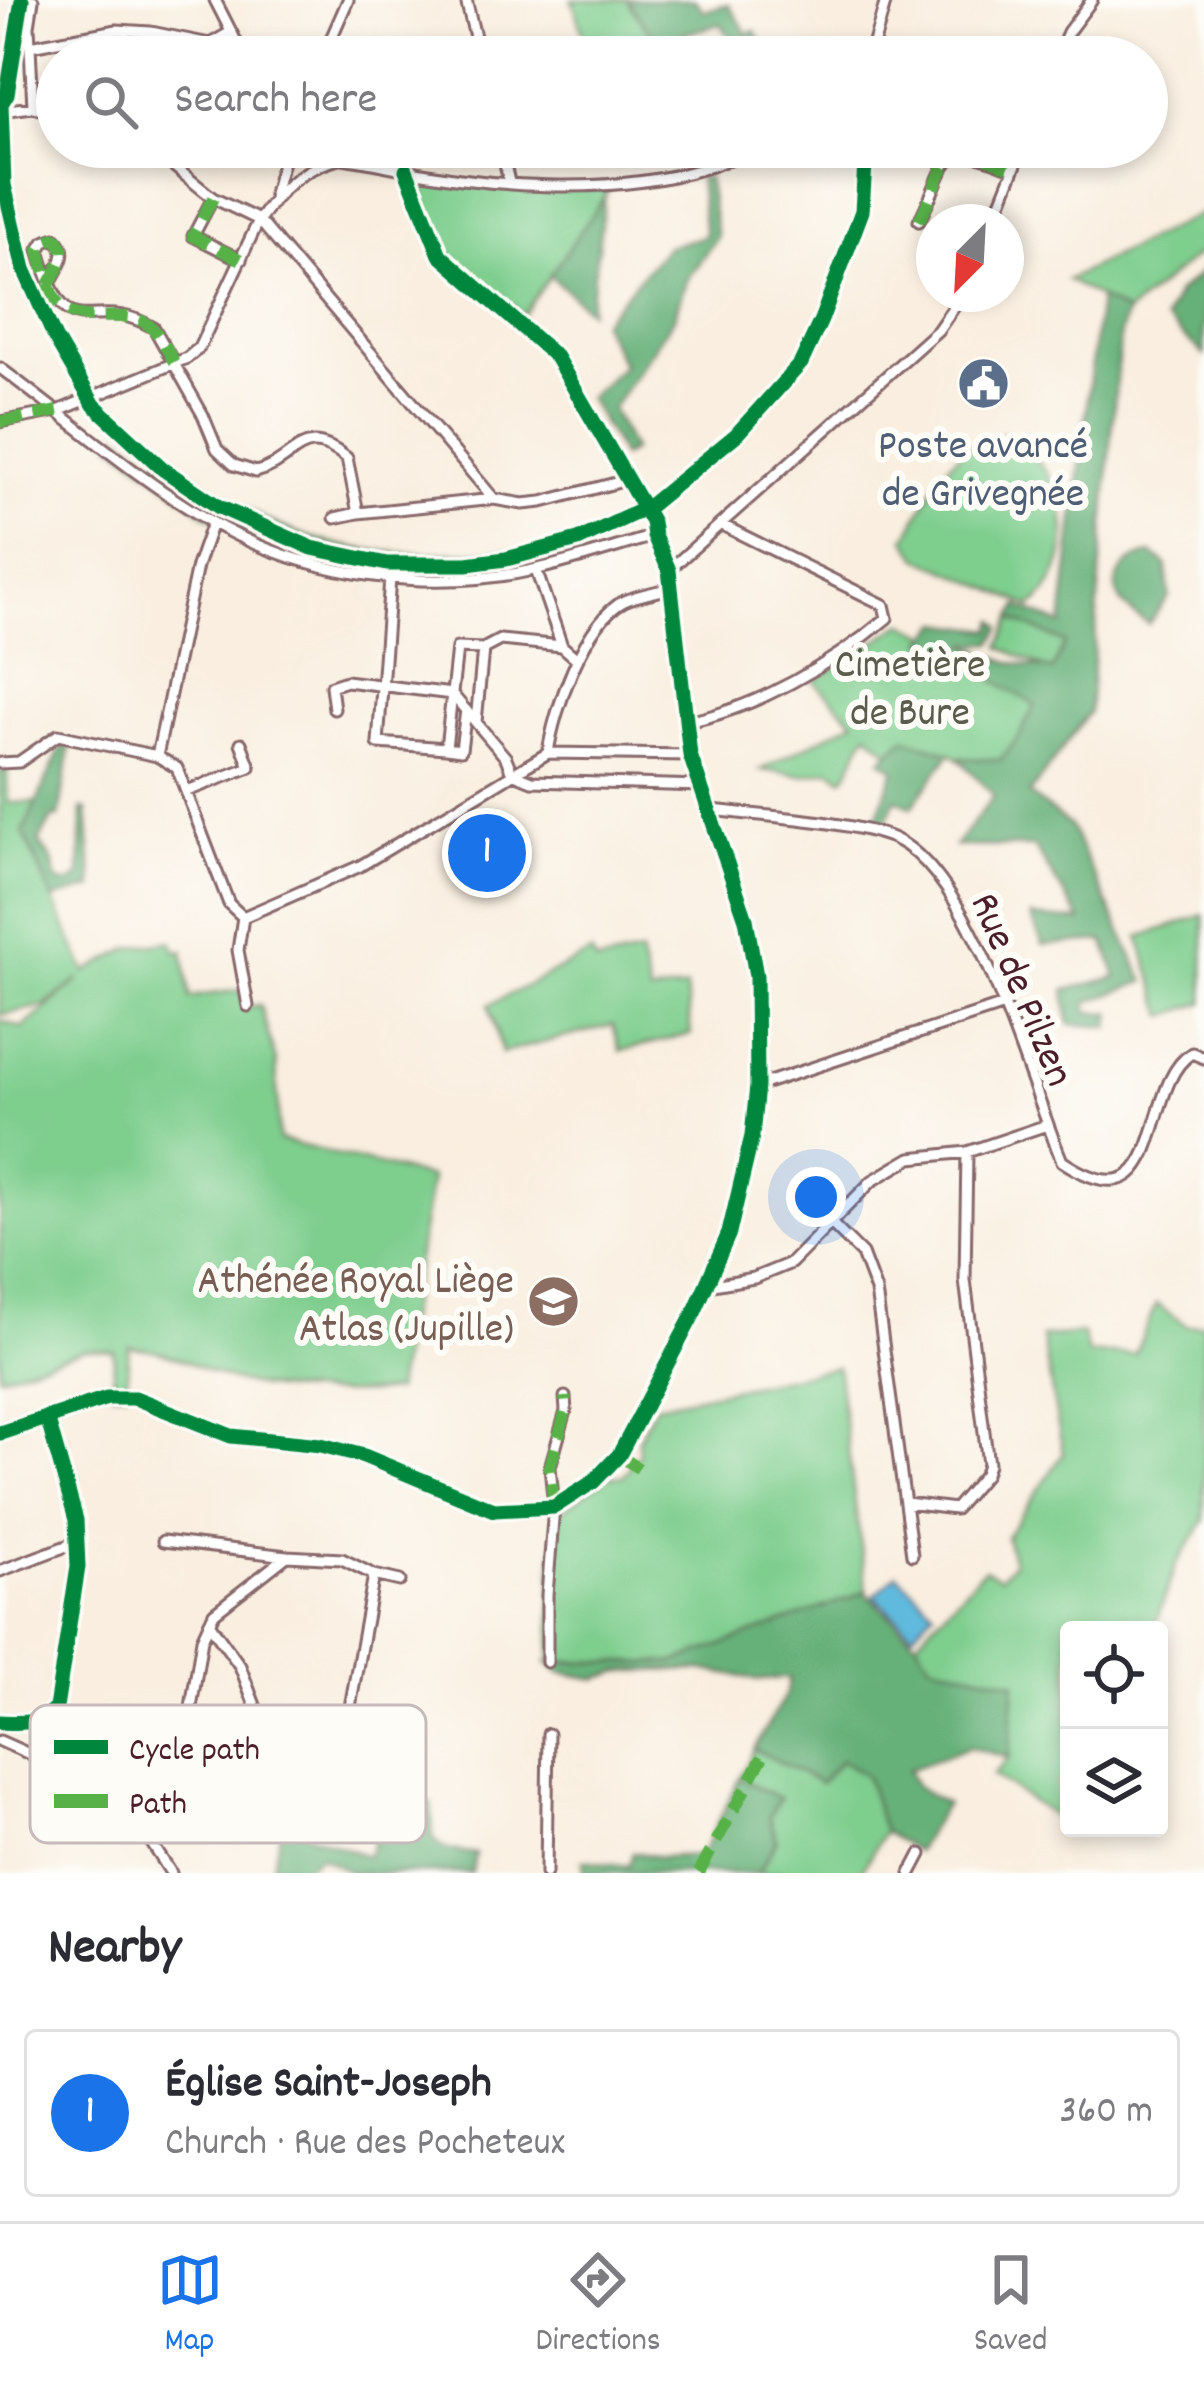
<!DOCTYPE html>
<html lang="en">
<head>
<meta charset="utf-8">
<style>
	:root { --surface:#fff; --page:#f7f7f7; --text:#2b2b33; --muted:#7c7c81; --line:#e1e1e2; --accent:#1a73e8 }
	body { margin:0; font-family:Dekko,sans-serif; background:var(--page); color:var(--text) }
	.controls { position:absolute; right:36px; bottom:36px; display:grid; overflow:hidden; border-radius:12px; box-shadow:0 6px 18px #0003 }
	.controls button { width:108px; height:108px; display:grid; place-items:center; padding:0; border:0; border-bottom:3px solid var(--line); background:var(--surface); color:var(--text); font:60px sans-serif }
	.compass { position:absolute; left:916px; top:204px; width:108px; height:108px; border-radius:50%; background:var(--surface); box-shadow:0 6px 18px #0003; rotate:204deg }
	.you { position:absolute; left:816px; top:1197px; width:42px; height:42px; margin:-30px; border:9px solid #fff; border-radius:50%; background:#1a73e8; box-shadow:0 0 0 18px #1a73e833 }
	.badge { display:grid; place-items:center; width:78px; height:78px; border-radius:50%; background:var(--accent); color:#fff; font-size:39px; font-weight:700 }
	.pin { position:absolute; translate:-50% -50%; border:6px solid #fff; box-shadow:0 3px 12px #0006 }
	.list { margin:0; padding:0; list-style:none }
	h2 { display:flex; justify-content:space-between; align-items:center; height:156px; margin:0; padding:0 48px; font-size:51px }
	h2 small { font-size:39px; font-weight:400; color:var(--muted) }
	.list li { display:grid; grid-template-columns:78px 1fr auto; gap:36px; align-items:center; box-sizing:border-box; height:168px; margin:0 24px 24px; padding:0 24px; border:3px solid var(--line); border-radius:12px }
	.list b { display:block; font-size:45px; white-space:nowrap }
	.list p { margin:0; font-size:39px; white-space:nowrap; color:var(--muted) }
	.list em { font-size:39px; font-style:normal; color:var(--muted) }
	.icon { flex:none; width:66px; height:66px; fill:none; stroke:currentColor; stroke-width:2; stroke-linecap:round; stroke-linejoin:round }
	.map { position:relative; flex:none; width:1204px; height:1873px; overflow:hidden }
	.search { position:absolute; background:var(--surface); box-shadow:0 6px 18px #0003; left:36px; right:36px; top:36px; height:132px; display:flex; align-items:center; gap:30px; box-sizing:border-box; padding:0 42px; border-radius:66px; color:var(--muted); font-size:45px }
	.sheet { height:348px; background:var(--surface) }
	nav { display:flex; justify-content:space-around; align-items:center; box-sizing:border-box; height:168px; border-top:3px solid var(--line); background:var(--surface); font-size:33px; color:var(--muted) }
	nav a { display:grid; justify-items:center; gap:6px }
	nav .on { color:var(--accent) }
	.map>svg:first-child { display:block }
	.green { fill:#7ece8e; stroke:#64765c; stroke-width:3 }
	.forest { fill:#66b179; stroke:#586852; stroke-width:3 }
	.water { fill:#5fbadd; stroke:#546c84; stroke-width:3 }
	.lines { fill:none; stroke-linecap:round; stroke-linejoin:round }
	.minor-casing { stroke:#87676a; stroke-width:15 }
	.minor { stroke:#fff; stroke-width:9 }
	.quiet { stroke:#57b146; stroke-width:12; stroke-dasharray:24 12; stroke-linecap:butt }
	.cycleway-casing { stroke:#fdfcf7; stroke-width:22 }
	.cycleway { stroke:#00873e; stroke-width:15 }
	.labels { text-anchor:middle; stroke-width:12; stroke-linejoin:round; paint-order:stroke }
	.service-label { font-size:42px; fill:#4e5e75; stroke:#fdfcf7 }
	.park-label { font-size:42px; fill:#5c5c4e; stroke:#fdfcf7 }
	.street-label { font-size:42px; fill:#4a1f2b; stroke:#fdfcf7 }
	.education-label { font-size:42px; fill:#785e54; stroke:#fdfcf7; text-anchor:end }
	.key { fill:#fdfcf7; stroke:#c7baba; stroke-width:3 }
	.key-label { font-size:33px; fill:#4a1f2b }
</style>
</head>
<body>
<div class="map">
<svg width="1204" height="1873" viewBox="0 0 1204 1873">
	<rect width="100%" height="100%" fill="#fdfcf7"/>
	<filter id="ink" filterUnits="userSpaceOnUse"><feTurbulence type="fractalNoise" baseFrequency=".00833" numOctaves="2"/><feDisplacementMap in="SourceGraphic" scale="24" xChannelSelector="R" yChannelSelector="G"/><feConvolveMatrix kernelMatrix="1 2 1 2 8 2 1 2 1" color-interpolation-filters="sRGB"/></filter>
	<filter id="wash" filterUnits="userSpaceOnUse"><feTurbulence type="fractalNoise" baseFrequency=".004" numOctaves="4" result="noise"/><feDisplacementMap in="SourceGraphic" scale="48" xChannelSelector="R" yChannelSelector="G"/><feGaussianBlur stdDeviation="2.7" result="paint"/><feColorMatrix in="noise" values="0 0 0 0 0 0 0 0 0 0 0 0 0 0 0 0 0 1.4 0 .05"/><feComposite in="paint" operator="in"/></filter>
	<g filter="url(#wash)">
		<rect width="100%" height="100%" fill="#f9eedf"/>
		<path class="green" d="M572,0H627L667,57H591Z
			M428,183L609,190L523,315L446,252L421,195Z
			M1204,212V249L1127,313L1067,280Z
			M1005,434C1017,444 1032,454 1042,466C1075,508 1073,573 1032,607L919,558L906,539C933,491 945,443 1005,434Z
			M1012,619L1065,643L1052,671L1000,647Z
			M904,623L1089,712L1023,803L950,753H890L868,733C855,749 856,765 843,779L831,770L803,775L760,770L854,721L814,681Z
			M0,771H7L8,803L38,802L23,832L86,972L130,948L172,941L175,951L183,950L190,997L241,990L243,1007L260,1005L276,1062L279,1140L431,1178L395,1391C348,1396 271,1394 226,1378C189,1365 169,1349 129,1347L126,1392H113L114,1351L85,1349L0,1376V1020L23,1028L80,979L44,1006L0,1015Z
			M1204,915V1003L1165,1016L1139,937Z
			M591,953L597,963L640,954L650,994L686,988L691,1034L620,1051L613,1025L502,1053L489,1005Z
			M1156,1304L1187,1326L1204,1324V1522L1176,1565L1153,1630H1069V1818L1065,1824L993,1775L1009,1758L1015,1682L931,1663L916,1641L984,1569L1000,1577L1013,1563L1006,1537L1063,1454L1042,1337L1083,1334L1088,1354H1135Z
			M837,1367L867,1593L673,1663L551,1661L552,1569L558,1513L609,1477L623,1476L639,1454L638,1440L655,1405Z
			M754,1749L820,1783L841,1760L867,1776L884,1832L860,1873H758L777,1840L769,1817L779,1799L740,1778Z"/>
		<path class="forest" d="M627,0H695L704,11L728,4L748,34L755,31L771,57H742L721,24L683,34L689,57H667Z
			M707,177L717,237L686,281L674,318L612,409L632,450L622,457L588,398L623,365L601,322L667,246L705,236L699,178Z
			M605,196L589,311L550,275Z
			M1204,270V355L1165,319L1177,293Z
			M1099,298L1127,313L1120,333L1089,712L1029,794L1070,826L1145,982L1088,1002V1012L1112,1013L1110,1027L1069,1024L1065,990L1117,977L1104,941L1043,945L1031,917L1081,921L1034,847L955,846L994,796L958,758L1001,760L1020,735L1035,705L957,658L958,644L952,641L943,652L924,641L940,623L992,630L996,620L1002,627L993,643L966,644L1009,662L1053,670L1065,643L1012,619L1019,606L1062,625Z
			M118,433L209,507L274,538L268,542L208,516L112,443Z
			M161,454C289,547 351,561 507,550L509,556C369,571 267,550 156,460Z
			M1152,554L1166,565L1169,596L1148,624C1141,618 1129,612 1123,604C1105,580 1128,556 1152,554Z
			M905,738L950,753L912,807L896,799L883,829L874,825L895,769L881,760Z
			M62,746L70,749L59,817L52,818L39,842L52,860L57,881L69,884L80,876L82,809L87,810L93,888L53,899L23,832Z
			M865,1592L916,1641L931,1663L1015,1682L1009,1758L969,1747L908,1770L917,1787L946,1804L916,1851L884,1832L866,1776L841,1760L820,1783L754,1749L786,1694L790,1678L757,1680L706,1670L621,1671L597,1679L558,1672L547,1662L673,1663Z
			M740,1778L779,1798L769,1817L777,1840L758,1873H584L583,1860L629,1866L633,1852L660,1857L701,1855Z
			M388,1793L431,1803L433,1838L444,1848L475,1854L472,1873H352L319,1856L299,1873H271L282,1824L367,1856L383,1823Z"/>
		<path class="water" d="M897,1574L934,1610L913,1633L874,1596Z"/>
	</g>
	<g filter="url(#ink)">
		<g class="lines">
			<defs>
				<path id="minor" d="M215,0L244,57
					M466,0L480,57
					M30,46L117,30L151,32L210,44L231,32
					M323,57L348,0
					M870,57L886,0
					M1057,57L1068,32L1092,0
					M33,107L29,26L33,0
					M0,111L33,107L57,114
					M150,147L213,198L259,220L494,499
					M307,147C335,160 358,159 387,166C483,187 610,197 705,168C723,163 740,154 756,147
					M501,147L509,182
					M274,194L287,147
					M213,198L193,236L241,260
					M919,221C951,160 936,136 1014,169
					M993,222L1023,147
					M49,285C57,268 72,253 55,238L44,242L39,250C69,359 89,289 154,328L203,415L217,449L234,465L256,472C298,461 300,422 347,458L358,513L494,499L523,504L542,502L627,480
					M0,368C69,419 135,477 208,520C305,577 430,594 538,569C577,560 615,547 654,536
					M0,422L58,411L187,358L199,348L259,220C281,189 298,171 335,160
					M335,518L358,513
					M536,570L562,646L577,659
					M669,570L938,330L963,294
					M390,578L378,743L446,748
					M334,709L331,686L346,681L452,694L506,758L512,773
					M466,710L461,750L446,748L457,648L483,649L500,640L562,646
					M476,722L483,649
					M687,722C757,708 832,664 887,618L884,605L722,525
					M548,753C554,710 584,622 624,601C638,595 656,592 671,588
					M157,756L197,566L212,523
					M0,763L19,762L58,735L157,756L177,768L229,904L243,917L360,866L548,753L690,755
					M512,773L532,781L701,786
					M187,791L250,767L241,743
					M712,810C759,816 855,821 895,839C975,877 1028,1081 1062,1161C1170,1233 1139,1085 1192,1053L1204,1058
					M243,917L238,950L248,1006
					M757,1086L1004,1005
					M833,1225L862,1254L876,1291L912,1555
					M707,1286L754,1278L791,1263L872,1181L911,1158L967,1152L1047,1125
					M0,1433L107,1398H135L231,1436L321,1445L364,1456L494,1510L554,1507L593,1482L619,1455L694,1313L729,1233L752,1136L757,1086L756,976L746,919L690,755L669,570L654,536L652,522L556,357L440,255L406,170
					M906,1503L955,1509L985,1474L988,1464L965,1280L967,1152
					M163,1541L287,1556L342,1559L374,1575L400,1581
					M0,1571L77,1542
					M209,1623L240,1666L277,1763C300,1777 330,1777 342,1751L374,1575
					M547,1662V1595L554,1507L550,1467L566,1411L565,1397
					M0,1722C21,1723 41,1725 56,1708L78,1567L76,1520L47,1417
					M0,1741L36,1757L147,1836L171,1873
					M147,1836L180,1776L202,1639L214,1613L287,1556
					M546,1873L548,1734
					M911,1873L921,1854"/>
			</defs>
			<use href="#minor" class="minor-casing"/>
			<use href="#minor" class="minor"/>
			<path class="quiet" d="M213,198L193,236L241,260
				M919,221C951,160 936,136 1014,169
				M49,285C57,268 72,253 55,238L44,242L39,250C44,267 47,289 58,303C81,332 129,302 154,330C162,338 168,352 174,362
				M0,422L58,411
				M619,1455L648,1475
				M554,1507L550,1467L566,1411L565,1397
				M699,1873L766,1751"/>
			<defs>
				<path id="cycleway" d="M22,0L7,94L1,104L4,185L24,269L55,338L94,405L163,469L219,507L312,548L387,564H467L506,559L578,540L648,507L736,435L801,363L821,320L862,211L866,147
					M0,1433L107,1398H135L231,1436L321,1445L364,1456L494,1510L554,1507L593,1482L619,1455L694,1313L729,1233L752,1136L757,1086L756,976L746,919L690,755L669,570L654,536L652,522L556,357L440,255L406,170
					M0,1722C21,1723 41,1725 56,1708L78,1567L76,1520L47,1417"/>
			</defs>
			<use href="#cycleway" class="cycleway-casing"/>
			<use href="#cycleway" class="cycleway"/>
		</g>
	</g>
	<defs>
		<symbol id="civic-disc" viewBox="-11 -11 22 22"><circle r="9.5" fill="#5c6f8a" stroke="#fdfcf7"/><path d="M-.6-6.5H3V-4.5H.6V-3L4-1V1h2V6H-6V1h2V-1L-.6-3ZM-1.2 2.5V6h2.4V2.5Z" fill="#fff"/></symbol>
		<symbol id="school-disc" viewBox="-11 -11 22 22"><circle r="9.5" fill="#8d6e63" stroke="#fdfcf7"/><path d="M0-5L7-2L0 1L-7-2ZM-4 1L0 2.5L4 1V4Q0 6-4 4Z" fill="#fff"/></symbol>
	</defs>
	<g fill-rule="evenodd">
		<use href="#civic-disc" x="954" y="354" width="59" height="59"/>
		<use href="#school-disc" x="524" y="1272" width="59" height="59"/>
	</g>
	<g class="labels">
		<g class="service-label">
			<text x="983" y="457">Poste avancé<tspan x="983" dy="48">de Grivegnée</tspan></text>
		</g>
		<g class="park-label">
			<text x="910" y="676">Cimetière<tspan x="910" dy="48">de Bure</tspan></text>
		</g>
		<g class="street-label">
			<text transform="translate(1025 988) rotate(67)" y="15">Rue de Pilzen</text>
		</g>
		<g class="education-label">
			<text x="514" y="1292">Athénée Royal Liège<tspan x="514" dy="48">Atlas (Jupille)</tspan></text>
		</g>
	</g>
	<rect x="30" y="1705" width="396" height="138" rx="18" class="key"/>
	<rect x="54" y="1740" width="54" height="14" fill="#00873e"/>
	<rect x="54" y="1794" width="54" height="14" fill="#57b146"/>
	<g class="key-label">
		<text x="129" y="1759">Cycle path</text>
		<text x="129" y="1813">Path</text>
	</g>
</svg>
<div class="controls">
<button><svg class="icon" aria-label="locate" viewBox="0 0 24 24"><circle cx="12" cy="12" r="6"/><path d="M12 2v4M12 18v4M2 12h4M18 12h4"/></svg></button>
<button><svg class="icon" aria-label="layers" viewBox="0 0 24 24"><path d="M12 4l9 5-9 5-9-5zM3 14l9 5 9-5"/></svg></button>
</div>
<svg class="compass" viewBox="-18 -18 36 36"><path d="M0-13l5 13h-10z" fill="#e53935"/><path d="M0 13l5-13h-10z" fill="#7c7c81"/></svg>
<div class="you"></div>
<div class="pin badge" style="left:487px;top:853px">1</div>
<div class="search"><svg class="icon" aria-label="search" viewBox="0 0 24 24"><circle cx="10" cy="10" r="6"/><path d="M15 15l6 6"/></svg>Search here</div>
</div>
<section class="sheet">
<h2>Nearby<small></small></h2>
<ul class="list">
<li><span class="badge">1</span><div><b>Église Saint-Joseph</b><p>Church · Rue des Pocheteux</p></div><em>360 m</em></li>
</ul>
</section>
<nav>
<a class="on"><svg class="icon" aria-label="map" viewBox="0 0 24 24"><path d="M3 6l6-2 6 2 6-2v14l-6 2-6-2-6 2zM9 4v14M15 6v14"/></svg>Map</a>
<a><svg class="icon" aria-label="directions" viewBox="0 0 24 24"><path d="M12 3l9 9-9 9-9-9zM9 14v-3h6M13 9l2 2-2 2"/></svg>Directions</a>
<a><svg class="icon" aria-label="saved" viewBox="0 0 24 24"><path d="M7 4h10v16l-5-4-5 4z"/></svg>Saved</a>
</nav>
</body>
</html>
